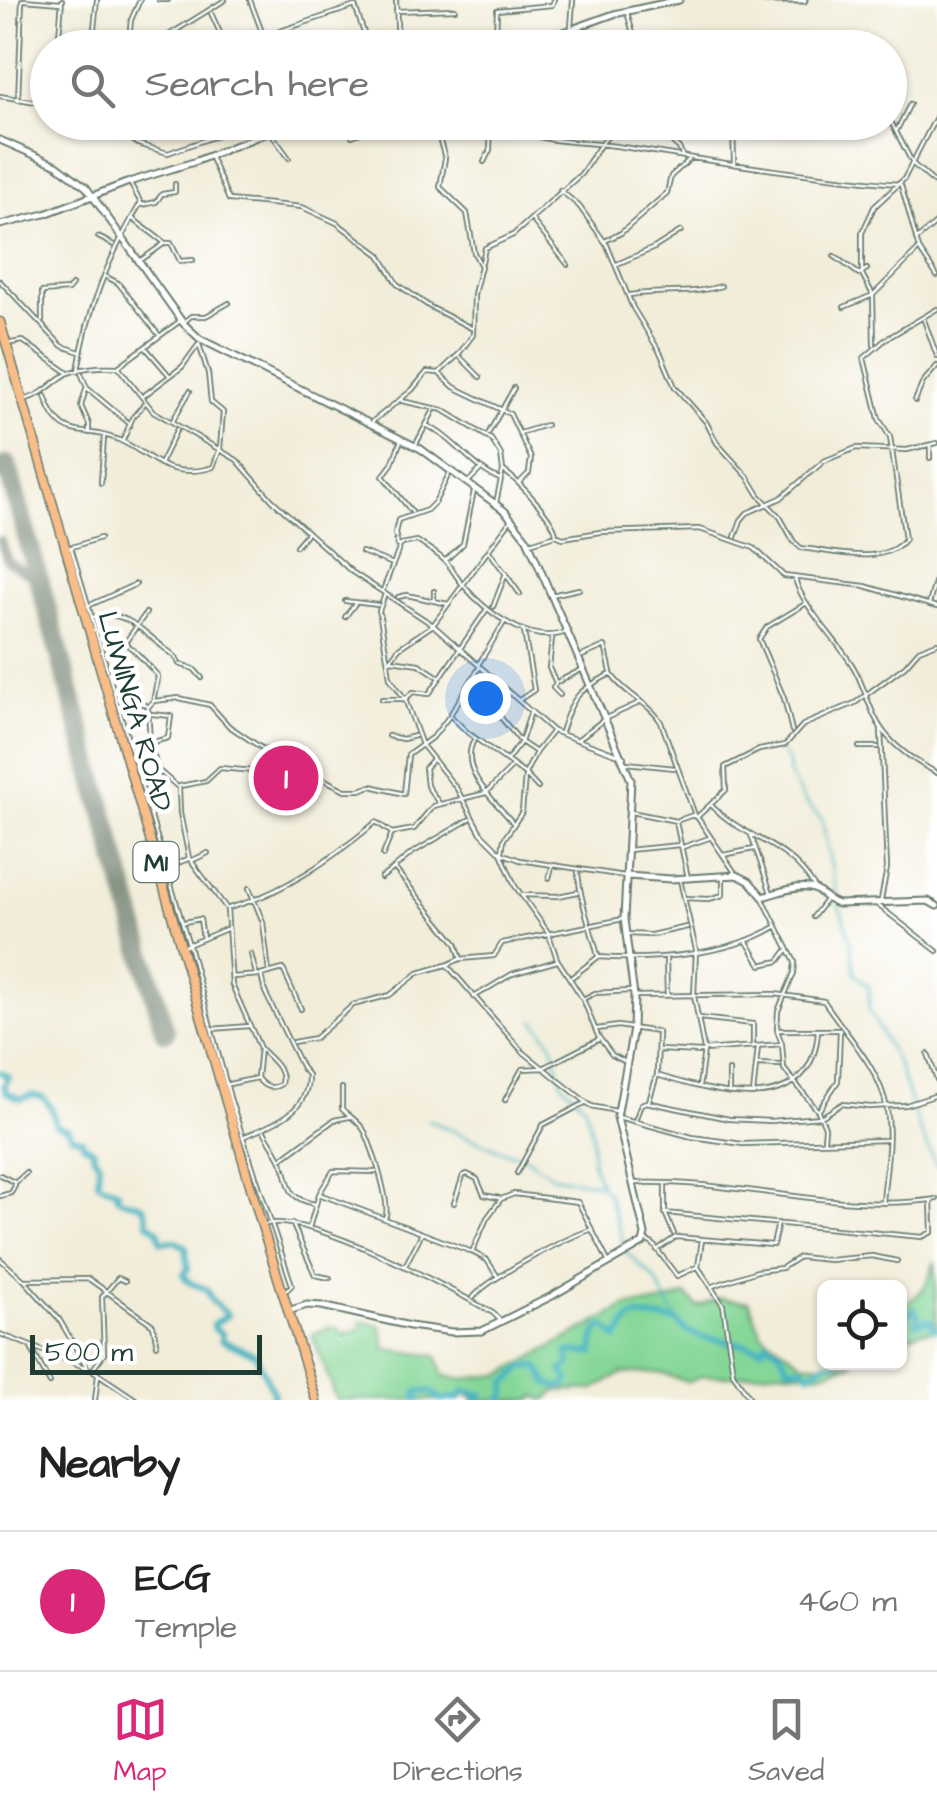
<!DOCTYPE html>
<html lang="en">
<head>
<meta charset="utf-8">
<style>
	:root { --surface:#fff; --page:#f2f2f2; --text:#222; --muted:#767676; --line:#e0e0e0; --accent:#db2777 }
	body { margin:0; font-family:"Architects Daughter",sans-serif; background:var(--page); color:var(--text) }
	.controls { position:absolute; right:30px; bottom:30px; display:grid; overflow:hidden; border-radius:15px; box-shadow:0 2px 8px #0004 }
	.controls button { width:90px; height:90px; display:grid; place-items:center; padding:0; border:0; border-bottom:2px solid var(--line); background:var(--surface); color:var(--text); font:50px sans-serif }
	.scale { position:absolute; left:30px; bottom:25px; width:232px; box-sizing:border-box; padding-left:10px; border:5px solid #1f3d34; border-top:0; font-size:28px; line-height:35px; white-space:nowrap; color:#1f3d34; -webkit-text-stroke:8px #fff; paint-order:stroke }
	.you { position:absolute; left:485px; top:698px; width:35px; height:35px; margin:-25px; border:8px solid #fff; border-radius:50%; background:#1a73e8; box-shadow:0 0 0 15px #1a73e833 }
	.badge { display:grid; place-items:center; width:65px; height:65px; border-radius:50%; background:var(--accent); color:#fff; font-size:32px; font-weight:700 }
	.pin { position:absolute; translate:-50% -50%; border:5px solid #fff; box-shadow:0 2px 10px #0006 }
	.list { margin:0; padding:0; list-style:none }
	h2 { display:flex; justify-content:space-between; align-items:center; height:130px; margin:0; padding:0 40px; font-size:42px }
	h2 small { font-size:32px; font-weight:400; color:var(--muted) }
	.list li { display:grid; grid-template-columns:65px 1fr auto; gap:30px; align-items:center; box-sizing:border-box; height:140px; padding:0 40px; border-top:2px solid var(--line) }
	.list b { display:block; font-size:38px; white-space:nowrap }
	.list p { margin:0; font-size:32px; white-space:nowrap; color:var(--muted) }
	.list em { font-size:32px; font-style:normal; color:var(--muted) }
	.icon { flex:none; width:55px; height:55px; fill:none; stroke:currentColor; stroke-width:2; stroke-linecap:round; stroke-linejoin:round }
	.map { position:relative; flex:none; width:937px; height:1400px; overflow:hidden }
	.search { position:absolute; background:var(--surface); box-shadow:0 2px 8px #0004; left:30px; right:30px; top:30px; height:110px; display:flex; align-items:center; gap:25px; box-sizing:border-box; padding:0 35px; border-radius:55px; color:var(--muted); font-size:38px }
	.sheet { height:270px; background:var(--surface) }
	nav { display:flex; justify-content:space-around; align-items:center; box-sizing:border-box; height:140px; border-top:2px solid var(--line); background:var(--surface); font-size:28px; color:var(--muted) }
	nav a { display:grid; justify-items:center; gap:5px }
	nav .on { color:var(--accent) }
	.map>svg:first-child { display:block }
	.green { fill:#85d798; stroke:#528a66; stroke-width:2.5 }
	.lines { fill:none; stroke-linecap:round; stroke-linejoin:round }
	.stream { stroke:#47b5c2; stroke-width:2.5 }
	.river { stroke:#47b5c2; stroke-width:6 }
	.taxiway { stroke:#889586; stroke-width:9 }
	.runway { stroke:#889586; stroke-width:20 }
	.minor-casing { stroke:#697b6e; stroke-width:6 }
	.tertiary-casing { stroke:#697b6e; stroke-width:9 }
	.trunk-casing { stroke:#697b6e; stroke-width:11 }
	.minor { stroke:#fff; stroke-width:2.5 }
	.tertiary { stroke:#fff; stroke-width:5 }
	.trunk { stroke:#f8bd88; stroke-width:8 }
	.labels { text-anchor:middle; stroke-width:9; stroke-linejoin:round; paint-order:stroke }
	.shield { fill:#fff; stroke:#627771; stroke-width:2.5 }
	.shield-label { font-size:25px; font-weight:bold; fill:#1f3d34 }
	.street-label { font-size:28px; fill:#1f3d34; stroke:#fff }
</style>
</head>
<body>
<div class="map">
<svg width="937" height="1400" viewBox="0 0 937 1400">
	<rect width="100%" height="100%" fill="#fff"/>
	<filter id="ink" filterUnits="userSpaceOnUse"><feTurbulence type="fractalNoise" baseFrequency=".01" numOctaves="2"/><feDisplacementMap in="SourceGraphic" scale="20" xChannelSelector="R" yChannelSelector="G"/><feConvolveMatrix kernelMatrix="1 2 1 2 8 2 1 2 1" color-interpolation-filters="sRGB"/></filter>
	<filter id="wash" filterUnits="userSpaceOnUse"><feTurbulence type="fractalNoise" baseFrequency=".0048" numOctaves="4" result="noise"/><feDisplacementMap in="SourceGraphic" scale="40" xChannelSelector="R" yChannelSelector="G"/><feGaussianBlur stdDeviation="2.25" result="paint"/><feColorMatrix in="noise" values="0 0 0 0 0 0 0 0 0 0 0 0 0 0 0 0 0 1.4 0 .05"/><feComposite in="paint" operator="in"/></filter>
	<g filter="url(#wash)">
		<rect width="100%" height="100%" fill="#f2edd9"/>
		<path class="green" d="M935,1261L937,1331H922L900,1340V1303L904,1305C923,1294 929,1282 935,1261Z
			M686,1295L698,1307L718,1298L749,1302L761,1333L804,1363H854L819,1374L779,1370L732,1376H702L688,1382L660,1373H623L594,1389L557,1391L545,1400L535,1396L533,1400H474L476,1398L464,1394L461,1400H337L312,1335L329,1327L340,1329L343,1335L360,1329L361,1321L381,1326L386,1349L437,1356L444,1376L462,1379L500,1375L627,1306L661,1303Z"/>
		<g class="lines">
			<path class="stream" d="M783,754L788,763L789,774L804,801L822,819L838,901L851,943L855,974L869,986V1010L898,1065L920,1131L937,1167
				M534,1020L552,1043L562,1084L584,1104L592,1133V1162L600,1183
				M428,1120L499,1150L526,1157L552,1176L600,1184L608,1194L627,1253L655,1279L677,1321"/>
			<path class="river" d="M0,1072L9,1077L4,1086L6,1092L21,1099L32,1095L44,1098L52,1109L56,1125L68,1129L72,1136L82,1139L83,1144L94,1150L93,1155L99,1162L98,1182L118,1191L116,1196C133,1210 145,1193 148,1223L158,1230L161,1242L175,1241L186,1247L188,1269L183,1275L190,1283L207,1289L211,1300L228,1315L213,1324L214,1329L222,1334L221,1340L255,1354L274,1394L271,1400
				M900,1319L915,1309L918,1316L916,1323L930,1320L934,1329H937
				M834,1362H836
				M419,1400L416,1396L418,1391L431,1392L442,1400
				M442,1400L459,1398L464,1391L483,1395L477,1400
				M500,1400L506,1395V1383L524,1367L538,1366L548,1384L556,1387L566,1385L569,1379L562,1371L570,1364L568,1352L593,1353L594,1338L601,1327H606L617,1339L630,1319L638,1316L677,1321L687,1331L702,1337L763,1348L767,1342L780,1351L788,1367H803L810,1374L827,1362"/>
			<path class="taxiway" d="M0,475L11,481
				M0,540L8,561L39,580"/>
			<path class="runway" d="M7,465L165,1032"/>
		</g>
	</g>
	<g filter="url(#ink)">
		<g class="lines">
			<defs>
				<path id="minor" d="M24,0L61,3
					M159,0H168
					M250,0L268,48
					M396,0L398,48
					M396,11L455,9
					M627,12L637,48
					M211,13L227,48
					M571,28L573,0
					M179,32L186,48
					M265,36L355,6L369,48
					M496,36L497,10L552,5L554,0
					M398,43L541,37
					M58,48L62,0
					M92,48L97,0
					M128,48L131,20L140,0
					M135,48L164,38L225,0
					M335,48L365,38
					M0,96L48,104
					M18,100L22,0
					M890,120L913,164L937,185
					M105,122L138,144L168,153L255,122
					M249,122L256,136
					M346,122L352,136L388,122
					M504,122C540,146 582,140 623,147C714,162 805,176 898,184
					M650,122L679,148L683,157
					M733,122L734,164
					M112,127L125,122
					M897,130L910,104
					M270,132L289,158
					M211,158L229,200L302,207L337,223L380,255L397,284L430,307L471,328
					M484,162L490,150L491,122
					M130,183L142,205L156,202L162,194L175,192V184
					M901,185L919,249L937,276
					M560,190L579,206L607,245L633,308L661,354L675,387L706,422L717,443L748,477L759,495L780,517L794,542L801,548C832,551 884,567 905,539L890,437L879,419L864,358L886,339L937,309
					M133,219L165,243
					M532,220L568,265
					M98,237L114,245
					M916,240L937,222
					M605,241L621,233L667,193L671,176L689,160
					M834,256L859,274L867,269
					M141,260L165,243H171L180,261L193,260
					M482,262L485,248L513,235L581,174L601,144L621,122
					M617,264L654,248L681,231
					M105,276L118,283L159,335
					M0,281L62,346L80,352
					M630,295C660,290 692,295 721,286
					M844,307L873,295L918,250
					M924,320L937,356
					M42,321V292L68,290L72,285
					M184,322L191,316H206L229,303
					M11,343L23,341L67,372
					M874,345L873,295L862,274V233L874,207L904,179L937,115
					M145,347L169,375
					M460,357L480,377
					M118,367L180,321
					M78,371C87,309 109,257 140,204
					M81,373L87,388L130,424
					M440,374L454,387L510,414L531,458L529,473L520,482
					M86,389L81,406L89,424V433
					M45,396C62,445 82,424 119,440C133,446 146,456 160,464L177,429
					M142,397L182,367L198,345
					M27,399C43,394 49,386 62,377C75,367 102,366 118,367L153,411L237,460L272,500L352,572L433,625L553,731L624,757
					M402,401L443,410L491,439L501,455L503,470L496,503
					M915,401L923,382L937,366
					M373,421L412,390L427,372L439,373L458,355L473,335L474,294L481,266L474,253L467,213L440,187L445,158L434,122
					M172,422L190,391
					M426,425C456,439 474,470 500,479
					M520,433L546,425
					M488,434L514,388
					M123,440L133,417L144,404
					M401,440L392,464L383,476L412,512
					M416,444L435,408
					M930,446V458
					M160,464C174,472 197,473 213,467L220,449L223,412L211,402L208,373L199,344
					M504,471C517,480 556,520 556,535
					M468,482L480,470
					M101,483L104,437
					M735,537L741,520L747,513L781,498L824,461L856,448L907,450L937,443
					M530,543L556,535L563,538L600,532L700,529L754,548L784,576L865,586L937,607
					M296,546L307,533
					M398,546L395,533L398,520L427,510L435,502L449,474
					M72,547L100,538
					M67,548L71,547L189,945L231,1101L292,1285L287,1290
					M489,551L520,594
					M362,552L393,564
					M446,560L463,544L474,491
					M795,578C800,604 839,642 854,668C867,691 870,717 888,737C902,753 918,763 937,773
					M383,590L401,544L417,541C425,546 435,552 443,559C451,566 456,577 463,585C486,612 530,646 566,632
					M385,594L379,611L388,663
					M551,595L579,589
					M398,597L407,595L448,604
					M434,600V591
					M345,601L378,605
					M929,604L937,575
					M88,606L136,584
					M493,607L506,573
					M93,617C124,609 141,629 163,647C171,654 176,654 179,664L194,669L202,678
					M345,617L355,604
					M90,630C119,629 140,656 158,676L153,702L148,707L150,743L158,770L179,788L180,813L189,858L227,909L232,985L260,1048L257,1078L229,1084
					M552,638L549,668L556,683L553,688L560,695
					M127,640L146,613
					M582,656L605,646L611,672
					M391,660L419,664L439,677
					M478,665L505,621
					M479,668L450,715L467,732L525,774L536,752L552,732
					M557,682L581,670
					M114,690L147,706
					M466,690L493,708L521,742L536,752
					M382,699H405L413,692L429,694L487,609
					M519,700L534,690L524,632
					M154,701L179,698L210,705L229,726L260,747L345,790H360L371,786L404,794L408,755L434,736L450,715
					M495,706L505,693
					M792,731L784,698L759,639L767,627L805,604
					M561,732C572,697 578,690 611,674C624,694 649,702 661,722L695,815
					M388,736L403,739L415,736
					M474,740C457,771 496,801 513,823
					M577,740L606,718L639,703
					M150,743L168,738L171,716L152,714
					M859,747H878
					M133,751L150,748
					M433,759L425,768L427,786L439,803
					M507,760L521,742L531,711
					M626,763L675,768
					M526,775L538,788
					M143,780L159,774
					M180,786L206,781L220,768L254,771L263,761
					M712,806C745,840 786,841 814,886
					M631,812L676,821L693,815
					M693,816L697,817L736,874
					M697,817L726,790L725,767L759,750L785,745L803,725L855,703L905,666L919,650L937,643
					M470,819L412,853L394,868L456,943L461,959L494,956L502,943L623,919
					M676,822L688,878
					M751,835L771,893
					M683,847L709,838
					M628,850L680,845
					M502,852L504,839L522,812L525,776
					M501,853L481,833L457,789L422,745L405,699L390,678L388,663L399,648L433,625L511,520
					M383,855L392,833L414,829L433,806L486,793L512,767
					M723,855L754,849
					M191,861L208,853
					M168,867L188,859
					M578,872C580,901 591,928 598,956
					M381,878L393,869
					M549,878L552,867
					M680,880L696,950L694,996L704,1050L699,1087
					M249,888L263,922L269,973
					M521,895L558,896L578,892
					M685,898L709,899L723,895V877
					M763,899L795,962L794,973L778,1011L777,1030L782,1044L784,1069L818,1111L825,1127L824,1140
					M881,900L887,868L881,729
					M875,903L937,951
					M229,908C284,893 333,858 376,822L392,833
					M813,917L825,901
					M184,922L200,919L203,939
					M626,934L651,935L687,927
					M747,942L761,965L779,961L788,949
					M183,947L226,929
					M251,954L256,974
					M460,959L447,965L522,1051L591,1106L616,1111
					M666,959L667,996
					M232,977L261,975L283,969L301,1009
					M572,977L598,957C652,961 730,955 777,926
					M635,996L775,994L824,1001C846,1035 880,1068 887,1109C892,1139 885,1173 883,1203
					M474,997L512,974L557,961
					M585,998L595,993L631,991
					M699,1018L753,1024V1047
					M212,1029L249,1026
					M597,1029L618,1026L658,1032L657,1075L649,1101
					M779,1030H840
					M293,1042L315,1038L353,1005L390,995L418,973L446,965
					M660,1050L702,1052
					M705,1050L782,1044
					M928,1054L937,1080
					M624,1061L612,1055L598,1036L583,999L557,959L548,932L515,886L501,853L520,860L625,876
					M758,1064L780,1065
					M657,1075C713,1093 813,1121 818,1030
					M258,1079C264,1087 272,1090 281,1084C285,1068 270,1059 260,1048
					M342,1088V1109C349,1116 361,1123 365,1132C372,1147 392,1205 385,1218
					M729,1093V1071
					M753,1094L758,1047
					M505,1100L522,1069L543,1068L598,1040
					M819,1110L838,1081L840,1030
					M618,1117L692,1137L743,1144L887,1140
					M635,1121L641,1104L646,1102L729,1119L770,1121L821,1117L842,1104L870,1107L906,1105L937,1095
					M264,1131C269,1141 277,1151 281,1161C293,1186 283,1197 315,1204
					M245,1136C274,1124 309,1112 308,1075L302,1068L265,992L261,975
					M281,1159L334,1120L349,1117
					M517,1173L543,1125L585,1103
					M0,1175L14,1182L15,1186L11,1193L0,1196
					M16,1182L26,1173
					M635,1183C736,1179 837,1214 937,1199
					M665,1184V1213L674,1234
					M319,1194L472,1252L487,1260L498,1277
					M454,1203L463,1176L467,1174L477,1179L484,1195L499,1198
					M665,1213L922,1237L932,1232L931,1200
					M292,1223L315,1275L330,1278
					M263,1225C305,1209 451,1289 493,1313L501,1321
					M309,1228L319,1194L333,1171L376,1172
					M645,1240L653,1244L677,1276L697,1267
					M702,1240L698,1267L723,1305L733,1373L751,1400
					M657,1250L676,1237L773,1245L778,1223
					M472,1252L487,1218L501,1199L514,1194L578,1202L609,1263
					M0,1259L24,1280L59,1319L87,1367
					M405,1266L422,1233
					M24,1280L89,1279L153,1325L157,1345
					M713,1286L757,1271L782,1268L799,1257L830,1260L872,1256L897,1261
					M473,1298C486,1279 566,1238 590,1230
					M0,1334L92,1370L137,1400
					M31,1348L50,1383
					M93,1369L104,1354L102,1297L118,1278L125,1281
					M95,1400L98,1375"/>
				<path id="tertiary" d="M764,0H804
					M519,48L614,14L679,0
					M0,140L57,165L86,187L183,323L200,339L421,449L505,511L527,539L631,780L624,919L634,996L633,1029L617,1117L645,1234L643,1243L552,1296L482,1331L452,1332L410,1326L322,1306L307,1305L288,1311
					M0,225L45,214L129,182L194,162L294,122
					M627,876L671,879L737,875L749,881L763,897C775,893 802,883 816,890C824,895 827,901 838,904L928,901L937,906"/>
				<path id="trunk" d="M0,322L262,1226L316,1400"/>
			</defs>
			<use href="#minor" class="minor-casing"/>
			<use href="#tertiary" class="tertiary-casing"/>
			<use href="#trunk" class="trunk-casing"/>
			<use href="#minor" class="minor"/>
			<use href="#tertiary" class="tertiary"/>
			<use href="#trunk" class="trunk"/>
		</g>
	</g>
	<g class="labels">
		<rect class="shield" x="133.5" y="842" width="45" height="40" rx="8"/>
		<g class="shield-label">
			<text x="156" y="871">M1</text>
		</g>
		<g class="street-label">
			<text transform="translate(136 711) rotate(74)" y="10">LUWINGA ROAD</text>
		</g>
	</g>
</svg>
<div class="controls">
<button><svg class="icon" aria-label="locate" viewBox="0 0 24 24"><circle cx="12" cy="12" r="6"/><path d="M12 2v4M12 18v4M2 12h4M18 12h4"/></svg></button>
</div>
<div class="scale">500 m</div>
<div class="you"></div>
<div class="pin badge" style="left:286px;top:778px">1</div>
<div class="search"><svg class="icon" aria-label="search" viewBox="0 0 24 24"><circle cx="10" cy="10" r="6"/><path d="M15 15l6 6"/></svg>Search here</div>
</div>
<section class="sheet">
<h2>Nearby<small></small></h2>
<ul class="list">
<li><span class="badge">1</span><div><b>ECG</b><p>Temple</p></div><em>460 m</em></li>
</ul>
</section>
<nav>
<a class="on"><svg class="icon" aria-label="map" viewBox="0 0 24 24"><path d="M3 6l6-2 6 2 6-2v14l-6 2-6-2-6 2zM9 4v14M15 6v14"/></svg>Map</a>
<a><svg class="icon" aria-label="directions" viewBox="0 0 24 24"><path d="M12 3l9 9-9 9-9-9zM9 14v-3h6M13 9l2 2-2 2"/></svg>Directions</a>
<a><svg class="icon" aria-label="saved" viewBox="0 0 24 24"><path d="M7 4h10v16l-5-4-5 4z"/></svg>Saved</a>
</nav>
</body>
</html>
